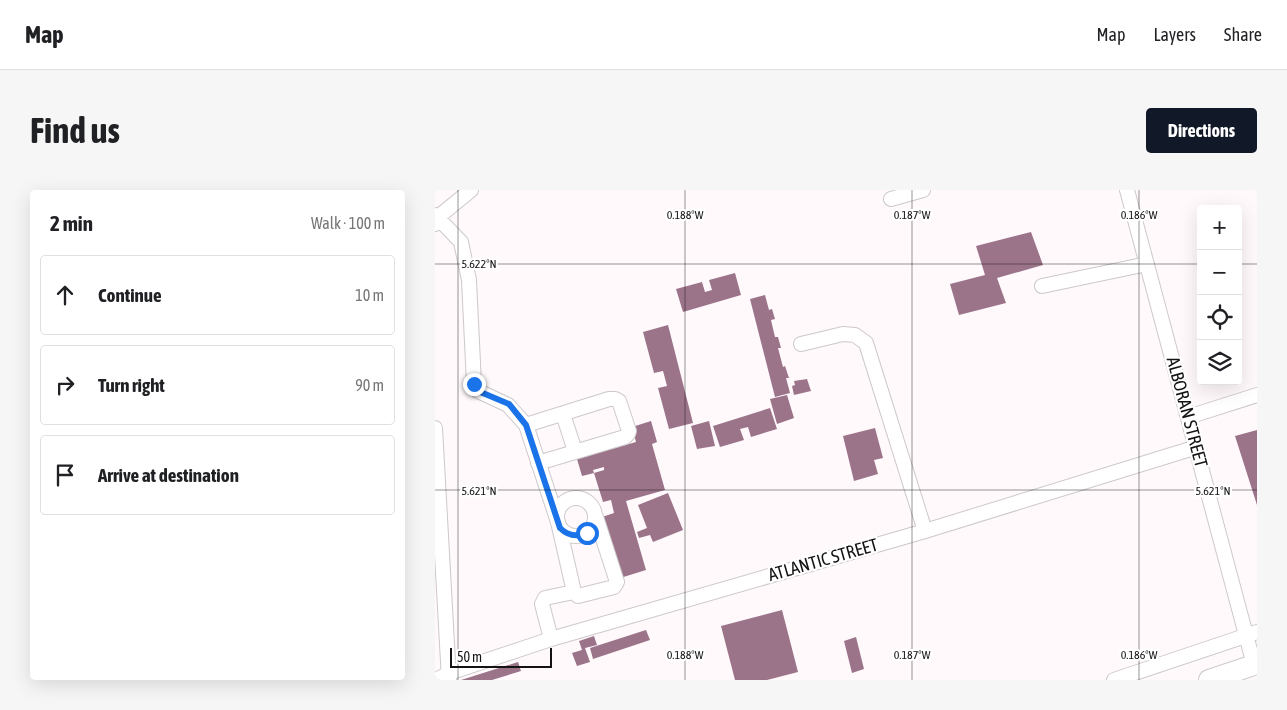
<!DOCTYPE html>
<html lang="en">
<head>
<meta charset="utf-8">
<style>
	:root { --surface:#fff; --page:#f6f6f6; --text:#202124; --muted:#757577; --line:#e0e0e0; --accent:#111827 }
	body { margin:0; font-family:"Asap Condensed",sans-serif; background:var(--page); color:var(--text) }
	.controls { position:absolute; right:15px; top:15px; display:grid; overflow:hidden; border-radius:5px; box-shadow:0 5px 20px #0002 }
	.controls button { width:45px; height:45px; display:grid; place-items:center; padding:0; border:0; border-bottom:1px solid var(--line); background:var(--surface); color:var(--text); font:25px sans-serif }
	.scale { position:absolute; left:15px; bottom:12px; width:102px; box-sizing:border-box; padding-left:5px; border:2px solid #141213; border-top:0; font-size:14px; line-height:18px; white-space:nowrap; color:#141213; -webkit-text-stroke:4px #fff; paint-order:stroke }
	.stop { position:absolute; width:15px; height:15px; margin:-11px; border:4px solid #1a73e8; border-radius:50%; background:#fff }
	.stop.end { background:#1a73e8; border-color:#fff; box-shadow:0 1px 5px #0008 }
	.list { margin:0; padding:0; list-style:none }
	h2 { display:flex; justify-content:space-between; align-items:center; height:65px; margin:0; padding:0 20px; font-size:21px }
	h2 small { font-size:16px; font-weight:400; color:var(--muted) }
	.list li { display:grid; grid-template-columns:32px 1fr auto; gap:15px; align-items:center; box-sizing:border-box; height:80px; margin:0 10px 10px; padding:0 10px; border:1px solid var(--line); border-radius:5px }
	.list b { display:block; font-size:19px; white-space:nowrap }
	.list em { font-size:16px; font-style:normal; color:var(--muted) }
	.icon { flex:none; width:28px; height:28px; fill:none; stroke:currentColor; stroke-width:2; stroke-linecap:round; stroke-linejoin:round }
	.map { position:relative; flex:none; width:822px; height:490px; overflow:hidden; border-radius:5px }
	header { display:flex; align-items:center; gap:30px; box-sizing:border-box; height:70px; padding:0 25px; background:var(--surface); border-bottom:1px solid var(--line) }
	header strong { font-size:24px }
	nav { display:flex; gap:28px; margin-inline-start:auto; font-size:18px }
	.intro { display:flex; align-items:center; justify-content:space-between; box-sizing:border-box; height:120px; padding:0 30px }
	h1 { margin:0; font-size:35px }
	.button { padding:12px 22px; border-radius:5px; background:var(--accent); color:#fff; font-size:18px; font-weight:700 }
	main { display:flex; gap:30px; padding:0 30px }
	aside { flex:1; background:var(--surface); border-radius:5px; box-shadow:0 5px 20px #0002 }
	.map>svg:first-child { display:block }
	.building { fill:#9c748a }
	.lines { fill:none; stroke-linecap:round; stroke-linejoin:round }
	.minor-casing { stroke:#cdc8cb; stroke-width:16 }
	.highway-casing { stroke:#cdc8cb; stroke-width:22 }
	.minor { stroke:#fff; stroke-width:14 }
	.highway { stroke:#fff; stroke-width:20 }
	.route { stroke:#1a73e8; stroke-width:6 }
	.ticks { fill:none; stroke:#141213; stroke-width:1; stroke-opacity:0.45 }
	.labels { text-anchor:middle; stroke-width:4.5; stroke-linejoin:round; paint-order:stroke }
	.street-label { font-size:18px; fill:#141213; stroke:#fff }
	.ticks-label { font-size:12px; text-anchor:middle; fill:#141213; stroke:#fff; stroke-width:4.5; stroke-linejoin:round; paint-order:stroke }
</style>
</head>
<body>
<header>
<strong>Map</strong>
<nav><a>Map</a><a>Layers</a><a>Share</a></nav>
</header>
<div class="intro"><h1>Find us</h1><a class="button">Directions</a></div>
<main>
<aside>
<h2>2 min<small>Walk · 100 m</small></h2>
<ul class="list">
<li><svg class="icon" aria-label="ahead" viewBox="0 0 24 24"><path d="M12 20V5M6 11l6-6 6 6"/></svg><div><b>Continue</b></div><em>10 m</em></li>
<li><svg class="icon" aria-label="right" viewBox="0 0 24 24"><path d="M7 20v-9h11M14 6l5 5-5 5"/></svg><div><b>Turn right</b></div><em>90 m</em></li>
<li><svg class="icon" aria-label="arrive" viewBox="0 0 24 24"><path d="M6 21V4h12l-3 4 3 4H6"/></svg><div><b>Arrive at destination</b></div></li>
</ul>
</aside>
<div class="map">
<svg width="822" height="490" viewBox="0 0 822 490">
	<rect width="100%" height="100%" fill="#fff9fc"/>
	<path class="building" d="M596,42L608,75L562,88L571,113L524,125L515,94L550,85L541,56Z
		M300,83L306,105L248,122L241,99L267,92L270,102L277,100L274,90Z
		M330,105L334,120L337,119L340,129L336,130L340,147H343L346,158H343L348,177L350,176L354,188H351L355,203L340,207L315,109Z
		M233,135L258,233L234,239L223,198L232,196L228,181L219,183L208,142Z
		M372,189L376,201L359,205L357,196L360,195L359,191Z
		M352,205L359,228L342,234L335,209Z
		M335,218L342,239L316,247L313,237L305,239L309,250L285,257L278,236Z
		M216,231L222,252L217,254L230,300L191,311L211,380L182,389L164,328L179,323L176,310L168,312L159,283L169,280V277L158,280L159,283L147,286L142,269L201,252L197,237Z
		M274,231L280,256L262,259L256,236Z
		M440,238L448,268L439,270L443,284L419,291L408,246Z
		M822,240V315L800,246Z
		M233,303L248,340L218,352L215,345L204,348L202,342L212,338L203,315Z
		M347,420L363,482L332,490H300L286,436Z
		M211,440L215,450L158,469L155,458Z
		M159,446L162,455L150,458L155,472L142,476L137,463L147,460L144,451Z
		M421,447L429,479L417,483L409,451Z
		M83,472L86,481L57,490H26Z"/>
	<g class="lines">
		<defs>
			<path id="minor" d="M692,0L819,475
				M456,9L488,0
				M0,25L26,52L34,90L39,194L43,201L73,215L91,235L123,332L139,402L143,406L179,397L182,392L161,327
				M0,34L3,27L36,0
				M607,96L712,74
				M366,154L408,144L420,145L431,153L490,341
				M128,224L140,261
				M753,227L822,205
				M91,235L174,209H180L184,211L194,241L193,244L190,247L103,273
				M0,238L14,490
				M122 327a19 19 0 1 1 38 0a19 19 0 1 1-38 0Z
				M116,449L107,414L110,408L139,402
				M1,490L14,483L116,449L490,341L762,257
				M679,490L822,442"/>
			<path id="highway" d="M774,490L822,474"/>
		</defs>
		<use href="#minor" class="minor-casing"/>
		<use href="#highway" class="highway-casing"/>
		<use href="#minor" class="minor"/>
		<use href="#highway" class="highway"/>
	</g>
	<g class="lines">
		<path class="route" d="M39,194L43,201L74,214L91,235L125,338C133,346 142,347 152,343"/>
	</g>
	<path class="ticks" d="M23,0V490M250,0V490M477,0V490M704,0V490M0,74H766M803,74H822M0,300H822"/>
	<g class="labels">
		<g class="street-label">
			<text transform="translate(752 222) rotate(75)" y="6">ALBORAN STREET</text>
			<text transform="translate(388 370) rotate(-16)" y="6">ATLANTIC STREET</text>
		</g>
	</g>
	<g class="ticks-label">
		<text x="250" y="29">0.188°W</text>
		<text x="477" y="29">0.187°W</text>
		<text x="704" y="29">0.186°W</text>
		<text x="44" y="78">5.622°N</text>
		<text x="44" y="305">5.621°N</text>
		<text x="778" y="305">5.621°N</text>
		<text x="250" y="469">0.188°W</text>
		<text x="477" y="469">0.187°W</text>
		<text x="704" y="469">0.186°W</text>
	</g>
</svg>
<div class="controls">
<button>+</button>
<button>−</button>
<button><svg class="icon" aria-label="locate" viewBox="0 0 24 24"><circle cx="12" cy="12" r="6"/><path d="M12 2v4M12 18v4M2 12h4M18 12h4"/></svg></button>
<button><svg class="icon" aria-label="layers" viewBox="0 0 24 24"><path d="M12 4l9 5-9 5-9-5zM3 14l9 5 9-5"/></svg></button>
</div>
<div class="scale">50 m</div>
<div class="stop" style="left:152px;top:343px"></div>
<div class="stop end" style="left:39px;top:194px"></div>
</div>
</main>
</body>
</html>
